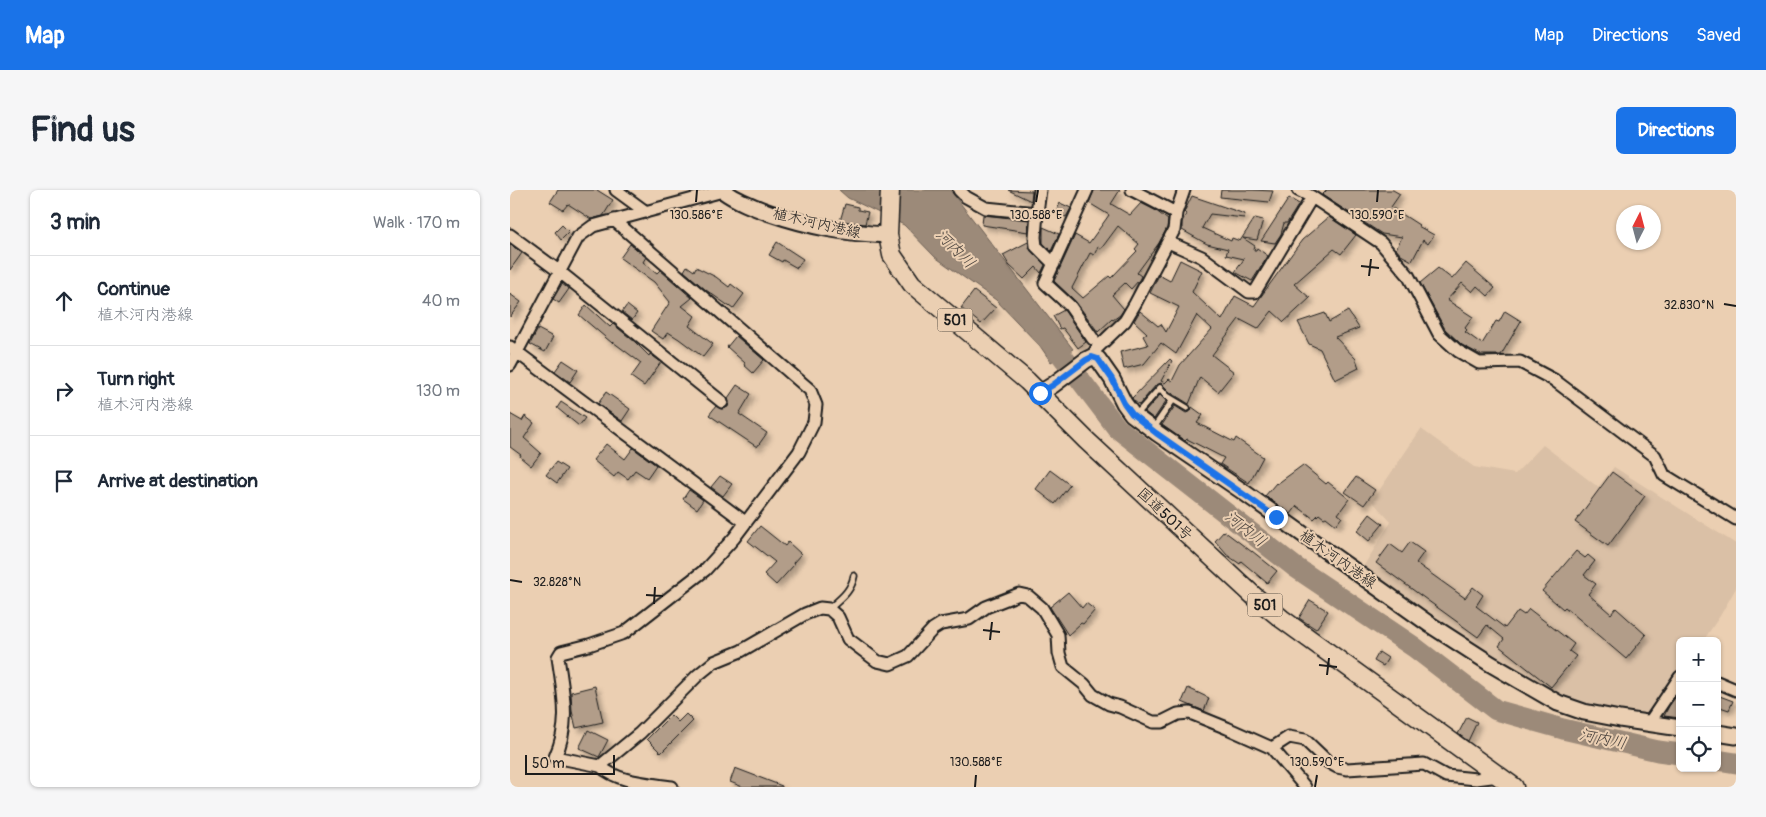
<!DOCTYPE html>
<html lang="en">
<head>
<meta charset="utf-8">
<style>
	:root { --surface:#fff; --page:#f6f6f7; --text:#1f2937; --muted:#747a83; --line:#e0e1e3; --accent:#1a73e8 }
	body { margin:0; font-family:Pangolin,"Klee One",sans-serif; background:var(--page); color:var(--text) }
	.controls { position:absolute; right:15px; bottom:15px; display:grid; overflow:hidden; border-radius:8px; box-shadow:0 1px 4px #0004 }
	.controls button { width:45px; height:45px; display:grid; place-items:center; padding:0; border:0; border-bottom:1px solid var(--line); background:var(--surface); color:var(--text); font:25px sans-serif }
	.compass { position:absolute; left:1106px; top:15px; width:45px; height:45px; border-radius:50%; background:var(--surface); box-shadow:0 1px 4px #0004; rotate:6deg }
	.scale { position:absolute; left:15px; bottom:12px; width:90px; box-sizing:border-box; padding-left:5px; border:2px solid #1c1c1c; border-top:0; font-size:14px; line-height:18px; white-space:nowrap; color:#1c1c1c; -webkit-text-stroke:4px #ebcfb2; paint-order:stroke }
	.stop { position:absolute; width:15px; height:15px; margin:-11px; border:4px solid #1a73e8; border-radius:50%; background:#fff }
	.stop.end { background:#1a73e8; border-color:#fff; box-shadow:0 1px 5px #0008 }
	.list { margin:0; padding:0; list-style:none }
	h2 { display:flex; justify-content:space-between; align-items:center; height:65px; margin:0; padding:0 20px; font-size:21px }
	h2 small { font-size:16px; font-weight:400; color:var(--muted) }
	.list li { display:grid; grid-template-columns:32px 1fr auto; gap:15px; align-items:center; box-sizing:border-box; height:90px; padding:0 20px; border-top:1px solid var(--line) }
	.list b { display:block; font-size:19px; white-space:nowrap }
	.list p { margin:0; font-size:16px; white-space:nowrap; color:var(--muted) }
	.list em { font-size:16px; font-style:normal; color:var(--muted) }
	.icon { flex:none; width:28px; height:28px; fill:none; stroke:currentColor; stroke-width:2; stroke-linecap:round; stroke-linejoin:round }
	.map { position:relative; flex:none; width:1226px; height:597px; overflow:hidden; border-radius:8px }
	header { display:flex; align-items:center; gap:30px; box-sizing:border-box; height:70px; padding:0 25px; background:var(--accent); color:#fff }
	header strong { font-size:24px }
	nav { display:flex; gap:28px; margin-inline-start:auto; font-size:18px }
	.intro { display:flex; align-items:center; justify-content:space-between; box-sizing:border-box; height:120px; padding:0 30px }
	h1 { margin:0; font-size:35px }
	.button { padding:12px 22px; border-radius:8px; background:var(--accent); color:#fff; font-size:18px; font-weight:700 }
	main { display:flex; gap:30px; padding:0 30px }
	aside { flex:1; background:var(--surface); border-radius:8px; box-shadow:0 1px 4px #0004 }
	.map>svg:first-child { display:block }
	.built { fill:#dac0a6 }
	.water { fill:#9c8a79; stroke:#695e54 }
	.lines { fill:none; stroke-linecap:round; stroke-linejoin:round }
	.river { stroke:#9c8a79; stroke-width:21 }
	.building { fill:#b29d89; stroke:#1c1c1c; fill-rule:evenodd; filter:url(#shadow) }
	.service-casing { stroke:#1c1c1c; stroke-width:9 }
	.minor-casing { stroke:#1c1c1c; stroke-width:15 }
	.secondary-casing { stroke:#1c1c1c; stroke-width:19 }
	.trunk-casing { stroke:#1c1c1c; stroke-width:21 }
	.service { stroke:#ebcfb2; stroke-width:5.5 }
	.minor { stroke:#ebcfb2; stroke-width:11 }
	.secondary { stroke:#ebcfb2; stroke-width:15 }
	.trunk { stroke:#ebcfb2; stroke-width:18 }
	.route { stroke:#1a73e8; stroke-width:6 }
	.ticks { fill:none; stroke:#1c1c1c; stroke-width:2 }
	.labels { text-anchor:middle; stroke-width:4; stroke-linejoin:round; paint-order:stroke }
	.shield { fill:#ebcfb2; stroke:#5a5249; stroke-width:1 }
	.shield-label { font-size:14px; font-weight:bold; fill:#1c1c1c }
	.street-label { font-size:15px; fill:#1c1c1c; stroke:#ebcfb2 }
	.water-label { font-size:16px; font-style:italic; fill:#49423d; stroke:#ebcfb2 }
	.ticks-label { font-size:12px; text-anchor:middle; fill:#1c1c1c; stroke:#ebcfb2; stroke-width:4; stroke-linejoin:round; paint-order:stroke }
</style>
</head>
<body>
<header>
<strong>Map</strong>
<nav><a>Map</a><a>Directions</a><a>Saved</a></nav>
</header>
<div class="intro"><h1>Find us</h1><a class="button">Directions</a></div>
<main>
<aside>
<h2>3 min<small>Walk · 170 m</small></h2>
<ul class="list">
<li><svg class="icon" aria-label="ahead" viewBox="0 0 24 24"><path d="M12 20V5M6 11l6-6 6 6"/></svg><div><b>Continue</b><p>植木河内港線</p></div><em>40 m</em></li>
<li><svg class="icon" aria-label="right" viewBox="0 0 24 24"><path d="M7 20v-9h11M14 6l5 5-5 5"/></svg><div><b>Turn right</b><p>植木河内港線</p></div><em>130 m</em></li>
<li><svg class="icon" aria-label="arrive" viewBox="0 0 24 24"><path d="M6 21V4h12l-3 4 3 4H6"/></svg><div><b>Arrive at destination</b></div></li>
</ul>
</aside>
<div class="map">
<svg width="1226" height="597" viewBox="0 0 1226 597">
	<defs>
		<filter id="shadow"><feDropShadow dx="4" dy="4" stdDeviation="2.5" flood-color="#0004"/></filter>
	</defs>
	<rect width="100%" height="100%" fill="#ebcfb2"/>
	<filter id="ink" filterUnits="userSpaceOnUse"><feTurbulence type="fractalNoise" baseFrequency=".02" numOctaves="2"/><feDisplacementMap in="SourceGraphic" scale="10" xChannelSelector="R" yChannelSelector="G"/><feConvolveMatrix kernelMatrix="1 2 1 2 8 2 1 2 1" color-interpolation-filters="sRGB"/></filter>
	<g filter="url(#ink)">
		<path class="built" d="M911,239L964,277L1005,284L1033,255L1088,297L1104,277L1226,354V398L1210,426L1193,451H1170V484L1138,529L1064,513L1039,501L965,454L853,377L881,332L862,311Z"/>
		<path class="water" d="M329,0H440L563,159L541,172L530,156L486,110L425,67L394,35L338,8Z"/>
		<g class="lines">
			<path class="river" d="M532,143L543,154L607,238L785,377L904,457L986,520L1053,539L1148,561L1170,564
				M1207,570L1226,573"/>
		</g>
		<path class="building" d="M48,0H87L103,10L93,26L81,29L58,14L53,20L40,12Z
			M498,0L522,1L521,11Z
			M584,0H610L601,14L620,25L631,13L645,20L658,30L657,38L649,53L627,83L631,86L629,90L621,99L615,93L602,105L614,119L610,125L603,130L602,129L588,142L566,112L544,91L565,45L579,53L599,25L579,13ZM608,36L629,54L625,59L627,61L601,88L599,86L573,108L562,98L580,63L584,65L588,57L591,59Z
			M711,0H742L763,1L759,12L710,7Z
			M817,0H883L890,4L881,17L909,35L908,36L924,45L918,54L913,50L902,71L891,65L886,59L892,47L872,44L812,5Z
			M682,6L735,24L734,28L700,24L692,38L721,51L722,48L730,51L745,28L753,30L747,50L733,48L745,56L744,60H746L747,58L758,66L742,91L725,82L734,69L716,65L718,59L697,54L672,40V32L676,24L674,22Z
			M779,8L789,14L777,33H774L771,44L765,53L751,51Z
			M550,13L561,18L556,27L546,22Z
			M335,14L348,17V20L358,22L355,34L330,31Z
			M473,25L519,30L518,42L472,35Z
			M819,27L846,45L831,64L824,59L784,94L800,108L774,132L762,121L748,139L729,129L702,165L724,182L708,202L690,187L679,214L660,202L651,193L646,195L629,215L623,210L622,208L660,169L662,171L651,191L655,193L659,189L662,191L670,175L702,139L687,125L666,164L651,153L634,174L614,179L610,162L638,155L633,146L637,143L624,131L630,121L648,136L651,134L656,142L669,117L640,103L649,85L660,91L670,70L692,81L682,102L712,130L725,106L744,116L792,50Z
			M52,35L59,42L51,50L45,42Z
			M533,37L549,44L541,61L533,53Z
			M267,52L293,69L287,78L273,70L272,72L259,65Z
			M518,52L521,61L535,75L531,83L526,77L514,89L499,75L493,65Z
			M0,54L12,63L0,80Z
			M120,54L136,67L133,72L147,83L150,80L182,108L172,116L185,126L179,136L203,154L193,167L169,149L158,142L153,149L141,141L160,112L144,92L110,68Z
			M956,73L985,98L978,106L967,96L962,102L952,93L937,110L963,127L955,138L957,140L955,142L972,154L986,131L989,132L995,121L1011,131L991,165H971L952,155L935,139L910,93L928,78L942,89Z
			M177,76L184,81L186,77L206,87L219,97L221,94L234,104L223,119L196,100L174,81Z
			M52,94L59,99L49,113L43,109Z
			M464,101L486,118L471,134L451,118Z
			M0,104L11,112L0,127Z
			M76,115L100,137L103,134L125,152L139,166L140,164L151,172L134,196L121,187L131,173L103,152L102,153L69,125Z
			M117,115L127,123L122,130L112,122Z
			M554,120L576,152L568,158L553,138L550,139L543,126Z
			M838,121L849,138L825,147L846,169L849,178L825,190L810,159L799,154L788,132L815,123L819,132Z
			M28,139L43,147L35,162L20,154Z
			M226,146L254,170L243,183L234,175L235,173L217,157Z
			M53,170L68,180L60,192L45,181Z
			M227,195L241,204L229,224L257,243L247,257L199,225L206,216L211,219L218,217L219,213L218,208Z
			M96,202L120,219L112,231L88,214Z
			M650,205L656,211L644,229L635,222Z
			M51,212L75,228L69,236L47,218Z
			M665,216L676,223L681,221L682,217L693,225L687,233L724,252L726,248L753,267L739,293L710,274L714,268L677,249L675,251L652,235Z
			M0,224L12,231L15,226L24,233L14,248L31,263L21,276L10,267L11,265L0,257Z
			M96,254L115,269L123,258L146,275L137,288L125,280L118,289L108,282L104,287L83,270Z
			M46,272L57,279L47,293L36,285Z
			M793,275L816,294L818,292L839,309L828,324L832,327L826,335L816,327L814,328L809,324L804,329L787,316L781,324L755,306L766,293L767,294Z
			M540,280L560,295L545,314L526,299Z
			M1102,282L1135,306L1098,356L1065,332Z
			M210,286L222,294L213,306L201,297Z
			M846,287L865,300L854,315L835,302Z
			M179,300L193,310L187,319L173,309Z
			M860,324L873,334L859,351L847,341Z
			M250,336L275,356L278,352L291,364L283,373L284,375L266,395L254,384L265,372L238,351Z
			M714,341L742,362V361L767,381L757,393L731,371L730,374L717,365L705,351Z
			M900,352L914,362L906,373L955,408L963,397L973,405L966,416L995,438L1008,421L1014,425L1019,419L1064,454L1059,461L1066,466L1041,497L989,456L994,449L977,435L968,447L866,373L880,354L892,363Z
			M1066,361L1075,368L1078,365L1085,371L1074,385L1086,394L1078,404L1101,424L1106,418L1136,445L1116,469L1055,417L1053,419L1032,401Z
			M558,402L572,418L576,413L585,420L573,434L571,433L558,445L540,417Z
			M800,410L818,421L806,439L789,428Z
			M869,462L878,468L873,476L864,471Z
			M85,496L93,532L66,538L62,521L61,502Z
			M678,498L699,508L694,521L672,512Z
			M1170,501V528L1154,526L1159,516Z
			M1207,505L1223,511L1219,520L1207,516Z
			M176,524L183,531L151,563L137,549L161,525L168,532Z
			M957,527L967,532L958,551L948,544Z
			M78,540L98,550L89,567L69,558Z
			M225,578L272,596V597H233L220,592Z"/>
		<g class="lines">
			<defs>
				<path id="service" d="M626,225L650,198L657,206L677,218
					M643,239L663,210
					M319,419C330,409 341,402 344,386"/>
				<path id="minor" d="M106,0L136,22
					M449,0L456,7L476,18L527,23L530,0
					M577,0L535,93L560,116L583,149
					M622,0L666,23
					M788,0L802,7L871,53L898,85L929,144L948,161L969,173L1010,172L1044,190L1145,266L1154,285L1226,329
					M527,23L525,47L526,56L544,74
					M104,30L300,200L306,215L304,232L289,262L224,348L195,380L114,443L79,455L51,462L48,467C53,504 61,532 45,567L90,576L130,543L188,485L204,472L231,461L295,424L310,418L319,419L328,427L338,449L367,471L380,474L398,466L423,439L431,434L459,429L476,417L509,404L518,406L532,418L548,445L549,463L553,477L574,494L583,505L599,514L610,517L643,532H652L668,524L680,523L717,538L762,558L795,597
					M0,45L50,82L212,212
					M658,52L692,67L739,102H745L802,7
					M0,157L235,332
					M582,167L587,158L615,131L625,114L664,40L666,23L674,0
					M0,175L68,47L83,36L213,1
					M1207,492L1226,500
					M1139,533L1170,487
					M762,558L779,547L795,550L818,572L827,577L837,579L914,574L936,586L966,589L989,586
					M90,576C109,593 138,593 162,597"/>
				<path id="secondary" d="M212,0C227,11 243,17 260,23C301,37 335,43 378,45
					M530,203L543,195L576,170L582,167L588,169L602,189L614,213L622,224L647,243L732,301L919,434L981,474L1048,513L1074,522L1110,529L1170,538
					M1207,543L1226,546"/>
				<path id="trunk" d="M380,0L378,45L382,65L402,94L517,191L576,250L745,407L772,429L1004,597"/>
			</defs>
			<use href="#service" class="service-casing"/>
			<use href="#minor" class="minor-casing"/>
			<use href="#secondary" class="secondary-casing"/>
			<use href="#trunk" class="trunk-casing"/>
			<use href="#service" class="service"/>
			<use href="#minor" class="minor"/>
			<use href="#secondary" class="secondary"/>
			<use href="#trunk" class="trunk"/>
		</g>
	</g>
	<g class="lines" filter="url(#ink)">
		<path class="route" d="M530,203L543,195L576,170L582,167L588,169L602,189L614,213L622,224L646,243L766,327"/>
	</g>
	<path class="ticks" d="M186,12L187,0M526,12L528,0M867,12L868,0M851,76L869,78M859,86L861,69M1214,114L1226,116M0,390L12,392M136,405L153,406M144,414L145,397M473,440L490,442M480,450L482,432M809,475L827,477M817,485L819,468M465,597L466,585M805,597L807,585"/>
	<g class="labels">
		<g class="shield">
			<rect x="427.5" y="118.5" width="35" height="23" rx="4"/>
			<rect x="737.5" y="403.5" width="35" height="23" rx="4"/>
		</g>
		<g class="shield-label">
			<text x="445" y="135">501</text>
			<text x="755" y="420">501</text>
		</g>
		<g class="street-label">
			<text transform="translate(307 33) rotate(13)" y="5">植木河内港線</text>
			<text transform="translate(655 324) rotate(43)" y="5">国道501号</text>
			<text transform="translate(828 369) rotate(35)" y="5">植木河内港線</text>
		</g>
		<g class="water-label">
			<text transform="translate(446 58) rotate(45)" y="6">河内川</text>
			<text transform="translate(736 338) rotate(38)" y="6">河内川</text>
			<text transform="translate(1093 548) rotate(12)" y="6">河内川</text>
		</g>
	</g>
	<g class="ticks-label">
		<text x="186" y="29">130.586°E</text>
		<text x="526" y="29">130.588°E</text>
		<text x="867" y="29">130.590°E</text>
		<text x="1179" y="119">32.830°N</text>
		<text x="47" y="396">32.828°N</text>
		<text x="466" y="576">130.588°E</text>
		<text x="807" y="576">130.590°E</text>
	</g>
</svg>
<div class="controls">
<button>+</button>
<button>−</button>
<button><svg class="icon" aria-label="locate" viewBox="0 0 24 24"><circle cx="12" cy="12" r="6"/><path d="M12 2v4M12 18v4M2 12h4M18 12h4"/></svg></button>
</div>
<svg class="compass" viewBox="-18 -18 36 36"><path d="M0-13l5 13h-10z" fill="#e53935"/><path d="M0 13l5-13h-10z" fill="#747a83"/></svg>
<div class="scale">50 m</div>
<div class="stop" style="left:530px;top:203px"></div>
<div class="stop end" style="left:766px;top:327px"></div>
</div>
</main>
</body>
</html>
